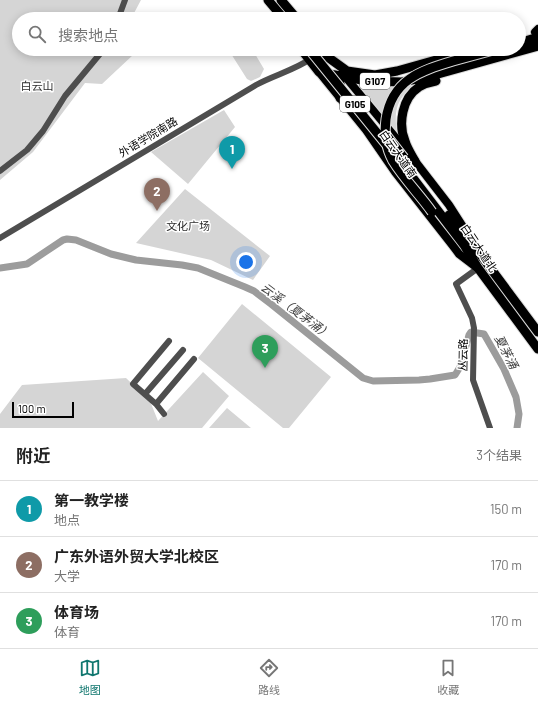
<!DOCTYPE html>
<html lang="zh">
<head>
<meta charset="utf-8">
<style>
	:root { --surface:#fff; --page:#f6f6f6; --text:#222; --muted:#767676; --line:#e0e0e0; --accent:#0f766e }
	body { margin:0; font-family:Barlow,"Noto Sans SC",sans-serif; background:var(--page); color:var(--text) }
	.scale { position:absolute; left:12px; bottom:10px; width:62px; box-sizing:border-box; padding-left:4px; border:2px solid #000; border-top:0; font-size:11px; line-height:14px; white-space:nowrap; color:#000; -webkit-text-stroke:3px #fff; paint-order:stroke }
	.you { position:absolute; left:246px; top:262px; width:14px; height:14px; margin:-10px; border:3px solid #fff; border-radius:50%; background:#1a73e8; box-shadow:0 0 0 6px #1a73e833 }
	.badge { display:grid; place-items:center; width:26px; height:26px; border-radius:50%; background:var(--accent); color:#fff; font-size:13px; font-weight:700 }
	.pin { position:absolute; translate:-50% -33px; filter:drop-shadow(0 1px 2px #0008) }
	.pin::after { content:''; position:absolute; top:21px; width:14px; height:12px; background:inherit; clip-path:polygon(0 0,100% 0,50% 100%) }
	.list { margin:0; padding:0; list-style:none }
	h2 { display:flex; justify-content:space-between; align-items:center; height:52px; margin:0; padding:0 16px; font-size:17px }
	h2 small { font-size:13px; font-weight:400; color:var(--muted) }
	.list li { display:grid; grid-template-columns:26px 1fr auto; gap:12px; align-items:center; box-sizing:border-box; height:56px; padding:0 16px; border-top:1px solid var(--line) }
	.list b { display:block; font-size:15px; white-space:nowrap }
	.list p { margin:0; font-size:13px; white-space:nowrap; color:var(--muted) }
	.list em { font-size:13px; font-style:normal; color:var(--muted) }
	.icon { flex:none; width:22px; height:22px; fill:none; stroke:currentColor; stroke-width:2; stroke-linecap:round; stroke-linejoin:round }
	.map { position:relative; flex:none; width:538px; height:428px; overflow:hidden }
	.search { position:absolute; background:var(--surface); box-shadow:0 2px 10px #0003; left:12px; right:12px; top:12px; height:44px; display:flex; align-items:center; gap:10px; box-sizing:border-box; padding:0 14px; border-radius:22px; color:var(--muted); font-size:15px }
	.sheet { height:220px; background:var(--surface) }
	nav { display:flex; justify-content:space-around; align-items:center; box-sizing:border-box; height:56px; border-top:1px solid var(--line); background:var(--surface); font-size:11px; color:var(--muted) }
	nav a { display:grid; justify-items:center; gap:2px }
	nav .on { color:var(--accent) }
	.map>svg:first-child { display:block }
	.green { fill:#d5d5d5 }
	.lines { fill:none; stroke-linecap:round; stroke-linejoin:round }
	.river { stroke:#9c9c9c; stroke-width:7 }
	.major-casing { stroke:#dbdbdb; stroke-width:10 }
	.highway-casing { stroke:#dbdbdb; stroke-width:11 }
	.minor { stroke:#4e4e4e; stroke-width:6 }
	.major { stroke:#000; stroke-width:8 }
	.highway { stroke:#000; stroke-width:9 }
	.highway-bridge-casing { stroke:#dbdbdb; stroke-width:11; stroke-linecap:butt }
	.highway-bridge { stroke:#000; stroke-width:9 }
	.labels { text-anchor:middle; stroke-width:3; stroke-linejoin:round; paint-order:stroke }
	.shield { fill:#fff; stroke:#4c4c4c; stroke-width:1 }
	.shield-label { font-size:10px; font-weight:bold; fill:#000 }
	.park-label { font-size:11px; fill:#2c2c2c; stroke:#fff }
	.street-label { font-size:11px; fill:#000; stroke:#fff }
	.water-label { font-size:12px; font-style:italic; fill:#3d3d3d; stroke:#fff }
</style>
</head>
<body>
<div class="map">
<svg width="538" height="428" viewBox="0 0 538 428">
	<rect width="100%" height="100%" fill="#fff"/>
	<path class="green" d="M0,0H141L133,15V19H19V49H133V55L102,84L85,83L33,152L0,180Z
		M228,49H252L264,69L260,77L251,81L247,79Z
		M419,81C399,96 393,107 397,132L356,83C382,87 393,87 419,81Z
		M224,110L235,127L188,184L151,152Z
		M185,189L270,256L253,280L211,260L136,243Z
		M242,304L331,377L289,428H283L198,358Z
		M203,372L229,396L202,428H0V414L22,385L126,378L150,401L158,421Z
		M227,408L251,428H209Z"/>
	<g class="lines">
		<path class="river" d="M0,268L27,264L63,240L67,239L76,240L111,254L136,260L182,265L198,268L245,287L254,291L271,304L363,378L373,381L419,380L430,379L455,375L460,367L469,335L471,332L484,334L504,369L516,397L519,414L517,428"/>
		<defs>
			<path id="major" d="M535,32L538,29
				M319,72L366,130L395,172L453,246L459,254L476,267
				M343,74L415,161L449,205L465,230"/>
			<path id="highway" d="M268,0L284,19
				M281,0L297,19
				M519,43L538,37
				M301,49L319,72L367,81L402,82L431,76L538,46
				M322,49L329,58L347,71L375,75L397,71L475,49
				M340,98V83
				M400,161L464,245L478,268L538,349
				M415,161C411,154 407,148 405,141C398,124 402,98 419,87C424,84 430,82 436,81
				M449,215L474,246L538,332"/>
		</defs>
		<use href="#major" class="major-casing"/>
		<use href="#highway" class="highway-casing"/>
		<path class="minor" d="M118,19L125,0
			M0,171L27,150L43,131L65,96L104,49
			M0,238L256,85C274,75 295,70 312,58
			M478,268L456,284L472,318L474,328L473,380L490,428
			M145,394L183,350
			M156,404L194,359
			M164,414L156,404L133,384L169,341"/>
		<use href="#major" class="major"/>
		<use href="#highway" class="highway"/>
		<defs>
			<path id="highway-bridge" d="M309,49L386,144
				M386,135L404,158
				M432,212C420,195 404,179 393,161C386,148 384,133 386,119C392,80 420,71 453,61C468,57 482,53 497,49"/>
		</defs>
		<use href="#highway-bridge" class="highway-bridge-casing"/>
		<use href="#highway-bridge" class="highway-bridge"/>
	</g>
	<g class="labels">
		<g class="shield">
			<rect x="360" y="73" width="30" height="16" rx="3"/>
			<rect x="340" y="96" width="30" height="16" rx="3"/>
		</g>
		<g class="shield-label">
			<text x="375" y="85">G107</text>
			<text x="355" y="108">G105</text>
		</g>
		<g class="park-label">
			<text x="37" y="90">白云山</text>
			<text x="188" y="230">文化广场</text>
		</g>
		<g class="street-label">
			<text transform="translate(148 137) rotate(-31)" y="4">外语学院南路</text>
			<text transform="translate(398 154) rotate(55)" y="4">白云大道南</text>
			<text transform="translate(479 248) rotate(56)" y="4">白云大道北</text>
			<text transform="translate(463 355) rotate(-89)" y="4">丛云路</text>
		</g>
		<g class="water-label">
			<text transform="translate(296 311) rotate(37)" y="4">云溪（夏茅涌）</text>
			<text transform="translate(506 352) rotate(63)" y="4">夏茅涌</text>
		</g>
	</g>
</svg>
<div class="scale">100 m</div>
<div class="you"></div>
<div class="pin badge" style="left:232px;top:169px;background:#0f9aa8">1</div>
<div class="pin badge" style="left:157px;top:211px;background:#8d6e63">2</div>
<div class="pin badge" style="left:265px;top:368px;background:#2e9e5b">3</div>
<div class="search"><svg class="icon" aria-label="search" viewBox="0 0 24 24"><circle cx="10" cy="10" r="6"/><path d="M15 15l6 6"/></svg>搜索地点</div>
</div>
<section class="sheet">
<h2>附近<small>3个结果</small></h2>
<ul class="list">
<li><span class="badge" style="background:#0f9aa8">1</span><div><b>第一教学楼</b><p>地点</p></div><em>150 m</em></li>
<li><span class="badge" style="background:#8d6e63">2</span><div><b>广东外语外贸大学北校区</b><p>大学</p></div><em>170 m</em></li>
<li><span class="badge" style="background:#2e9e5b">3</span><div><b>体育场</b><p>体育</p></div><em>170 m</em></li>
</ul>
</section>
<nav>
<a class="on"><svg class="icon" aria-label="map" viewBox="0 0 24 24"><path d="M3 6l6-2 6 2 6-2v14l-6 2-6-2-6 2zM9 4v14M15 6v14"/></svg>地图</a>
<a><svg class="icon" aria-label="directions" viewBox="0 0 24 24"><path d="M12 3l9 9-9 9-9-9zM9 14v-3h6M13 9l2 2-2 2"/></svg>路线</a>
<a><svg class="icon" aria-label="saved" viewBox="0 0 24 24"><path d="M7 4h10v16l-5-4-5 4z"/></svg>收藏</a>
</nav>
</body>
</html>
